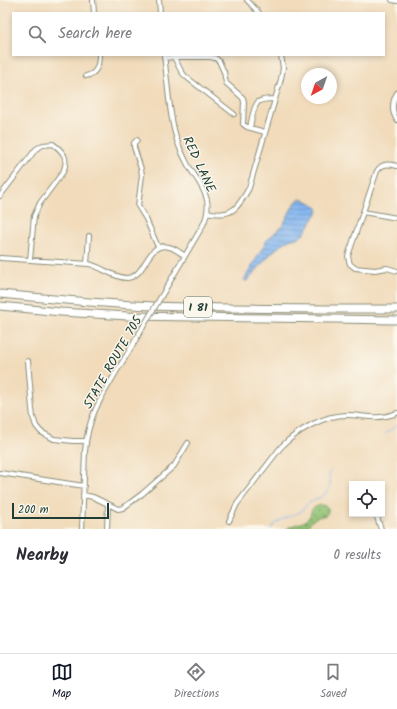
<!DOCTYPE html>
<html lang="en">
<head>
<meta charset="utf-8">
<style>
	:root { --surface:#fff; --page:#f7f7f7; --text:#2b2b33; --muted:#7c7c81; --line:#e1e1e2; --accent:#111827 }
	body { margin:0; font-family:Kalam,sans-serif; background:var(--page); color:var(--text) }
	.controls { position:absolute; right:12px; bottom:12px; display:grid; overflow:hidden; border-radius:0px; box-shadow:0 2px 6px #0003 }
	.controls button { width:36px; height:36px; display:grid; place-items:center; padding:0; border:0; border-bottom:1px solid var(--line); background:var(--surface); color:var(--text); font:20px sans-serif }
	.compass { position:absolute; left:301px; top:68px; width:36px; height:36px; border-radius:50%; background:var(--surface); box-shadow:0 2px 6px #0003; rotate:220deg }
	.scale { position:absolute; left:12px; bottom:10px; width:97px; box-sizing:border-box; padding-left:4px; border:2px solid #1f3d34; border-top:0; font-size:11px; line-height:14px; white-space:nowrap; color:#1f3d34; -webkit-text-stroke:3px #fbf7ec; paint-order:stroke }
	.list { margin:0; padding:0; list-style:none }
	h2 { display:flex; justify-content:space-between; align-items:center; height:52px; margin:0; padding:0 16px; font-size:17px }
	h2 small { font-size:13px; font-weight:400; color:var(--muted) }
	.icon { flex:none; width:22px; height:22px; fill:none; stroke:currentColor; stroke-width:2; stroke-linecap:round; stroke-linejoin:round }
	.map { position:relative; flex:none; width:397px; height:529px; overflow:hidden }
	.search { position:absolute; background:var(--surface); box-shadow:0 2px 6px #0003; left:12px; right:12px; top:12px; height:44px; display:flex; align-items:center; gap:10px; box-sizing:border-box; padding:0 14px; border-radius:0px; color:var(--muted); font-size:15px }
	.sheet { height:124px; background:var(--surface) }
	nav { display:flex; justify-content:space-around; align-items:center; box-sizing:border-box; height:56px; border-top:1px solid var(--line); background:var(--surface); font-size:11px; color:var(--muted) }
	nav a { display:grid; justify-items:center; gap:2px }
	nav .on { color:var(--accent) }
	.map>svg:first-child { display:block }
	.grass { fill:url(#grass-dots); stroke:#588054 }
	.water { fill:url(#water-rules); stroke:#517992 }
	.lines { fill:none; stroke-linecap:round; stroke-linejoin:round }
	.stream { stroke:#83b5f0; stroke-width:1 }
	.street-casing { stroke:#888c78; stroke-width:6 }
	.highway-casing { stroke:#888c78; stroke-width:9 }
	.street { stroke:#fff; stroke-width:4 }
	.highway { stroke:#fff; stroke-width:7 }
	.street-bridge-casing { stroke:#888c78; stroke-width:6; stroke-linecap:butt }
	.street-bridge { stroke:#fff; stroke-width:4 }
	.labels { text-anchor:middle; stroke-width:3; stroke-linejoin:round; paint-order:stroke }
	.shield { fill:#fbf7ec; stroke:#61756b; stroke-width:1 }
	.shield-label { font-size:12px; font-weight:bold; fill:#1f3d34 }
	.street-label { font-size:13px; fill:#1f3d34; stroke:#fbf7ec }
</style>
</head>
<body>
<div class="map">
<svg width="397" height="529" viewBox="0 0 397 529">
	<defs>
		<pattern id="grass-dots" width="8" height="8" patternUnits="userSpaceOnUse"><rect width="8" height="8" fill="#92c374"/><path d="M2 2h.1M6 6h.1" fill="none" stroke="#77a060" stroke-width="1.8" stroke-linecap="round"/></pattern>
		<pattern id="water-rules" width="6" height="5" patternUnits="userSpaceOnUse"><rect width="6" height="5" fill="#83b5f0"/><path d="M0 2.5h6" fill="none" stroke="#6b94c3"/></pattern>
	</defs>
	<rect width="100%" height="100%" fill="#fbf7ec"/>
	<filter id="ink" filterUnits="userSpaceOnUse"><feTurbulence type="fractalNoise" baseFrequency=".025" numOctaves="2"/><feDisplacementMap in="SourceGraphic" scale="8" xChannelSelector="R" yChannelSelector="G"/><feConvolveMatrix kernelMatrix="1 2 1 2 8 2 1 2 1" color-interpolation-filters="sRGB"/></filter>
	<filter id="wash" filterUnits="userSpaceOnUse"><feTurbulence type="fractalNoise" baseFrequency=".012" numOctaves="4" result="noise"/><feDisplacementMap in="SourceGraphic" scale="16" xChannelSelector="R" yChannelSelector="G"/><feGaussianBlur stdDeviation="0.9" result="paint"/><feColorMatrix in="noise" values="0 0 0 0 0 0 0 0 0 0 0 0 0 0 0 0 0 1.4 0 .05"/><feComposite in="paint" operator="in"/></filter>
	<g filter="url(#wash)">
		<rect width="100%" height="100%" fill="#f1dbbb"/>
		<path class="grass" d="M323,505L328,508C329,519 320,514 314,519C311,521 308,526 306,529H287C292,524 299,525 305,521C316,513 305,508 323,505Z"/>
		<path class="water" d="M299,199C305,199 316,204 319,210L303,235C298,239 291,238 285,242C270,252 259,268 247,281H246L244,280L267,240L283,225L293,206Z"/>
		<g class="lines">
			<path class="stream" d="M385,434L397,425
				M271,529C276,520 292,515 301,512L305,506L315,499L319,498L325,494L329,489L330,484L329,473L330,471"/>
		</g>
	</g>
	<g filter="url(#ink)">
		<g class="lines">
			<defs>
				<path id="street" d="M93,0L94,13
					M159,0L160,13
					M247,0L259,13
					M392,0L397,1
					M174,57H210L215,58L219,61L224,72L226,83L243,98L244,102L243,124L247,127L265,132
					M164,58L174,57L181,71L185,76L234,114
					M86,76C97,74 99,65 99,55
					M397,93C392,102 391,111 397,120
					M250,128C251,122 254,106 258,102C262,99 270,99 275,99
					M137,140L134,143V147L141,169L142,175L138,206L146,219L158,247
					M397,166C389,164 382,163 377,171L348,256L349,261L350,264L355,268L375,270L387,268L397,271
					M0,196L36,149L43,145L53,144C64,152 69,159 63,172L40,203L34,216L30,260
					M207,212C232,218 238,208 249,188L281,79L283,68L281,55
					M363,212L397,218
					M0,258L89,264C102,267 114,278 127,278C147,277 146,241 169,247C175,248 180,253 185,256
					M87,264L89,236
					M162,295L202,227C206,219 209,210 207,200C204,187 195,177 188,165C185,159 182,153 179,146C169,120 168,83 164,55
					M28,361L32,409L33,417L36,426L41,432L54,439L73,441H86
					M0,473L84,486
					M83,495L93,497L108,504L107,529
					M108,504L118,509L123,508L142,494L174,466L188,443
					M376,514L381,529
					M229,521L237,504L281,447C297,431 323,415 347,415C356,415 364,417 372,417C381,418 389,416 397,413
					M82,529L85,451C88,416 101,398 118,369C127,355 135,341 143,327"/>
				<path id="highway" d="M0,294C51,299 103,304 154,306C235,309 316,309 397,309
					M0,306L61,312L128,316L397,320"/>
			</defs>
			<use href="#street" class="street-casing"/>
			<use href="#highway" class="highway-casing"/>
			<use href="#street" class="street"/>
			<use href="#highway" class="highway"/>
			<defs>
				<path id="street-bridge" d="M143,327L162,295"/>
			</defs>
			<use href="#street-bridge" class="street-bridge-casing"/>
			<use href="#street-bridge" class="street-bridge"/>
		</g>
	</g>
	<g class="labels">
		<rect class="shield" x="184" y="297" width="28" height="20" rx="3"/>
		<g class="shield-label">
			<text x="198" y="311">I 81</text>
		</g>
		<g class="street-label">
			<text transform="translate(200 164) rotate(65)" y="5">RED LANE</text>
			<text transform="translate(112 362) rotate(-60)" y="5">STATE ROUTE 705</text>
		</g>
	</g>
</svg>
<div class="controls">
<button><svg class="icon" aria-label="locate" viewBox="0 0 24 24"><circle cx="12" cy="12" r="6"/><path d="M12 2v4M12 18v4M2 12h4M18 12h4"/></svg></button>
</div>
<svg class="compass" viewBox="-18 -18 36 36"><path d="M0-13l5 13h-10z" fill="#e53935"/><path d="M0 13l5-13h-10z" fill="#7c7c81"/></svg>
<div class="scale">200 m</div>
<div class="search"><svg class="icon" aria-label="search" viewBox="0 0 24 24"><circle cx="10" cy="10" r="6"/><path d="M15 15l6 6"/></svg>Search here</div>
</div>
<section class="sheet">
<h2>Nearby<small>0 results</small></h2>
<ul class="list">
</ul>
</section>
<nav>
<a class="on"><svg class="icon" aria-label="map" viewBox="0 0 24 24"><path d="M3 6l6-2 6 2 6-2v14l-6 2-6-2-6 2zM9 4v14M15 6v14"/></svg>Map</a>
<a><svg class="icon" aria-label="directions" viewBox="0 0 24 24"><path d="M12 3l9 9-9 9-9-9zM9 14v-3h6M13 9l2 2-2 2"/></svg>Directions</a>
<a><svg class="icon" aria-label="saved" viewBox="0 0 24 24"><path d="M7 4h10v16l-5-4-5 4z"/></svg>Saved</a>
</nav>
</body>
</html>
